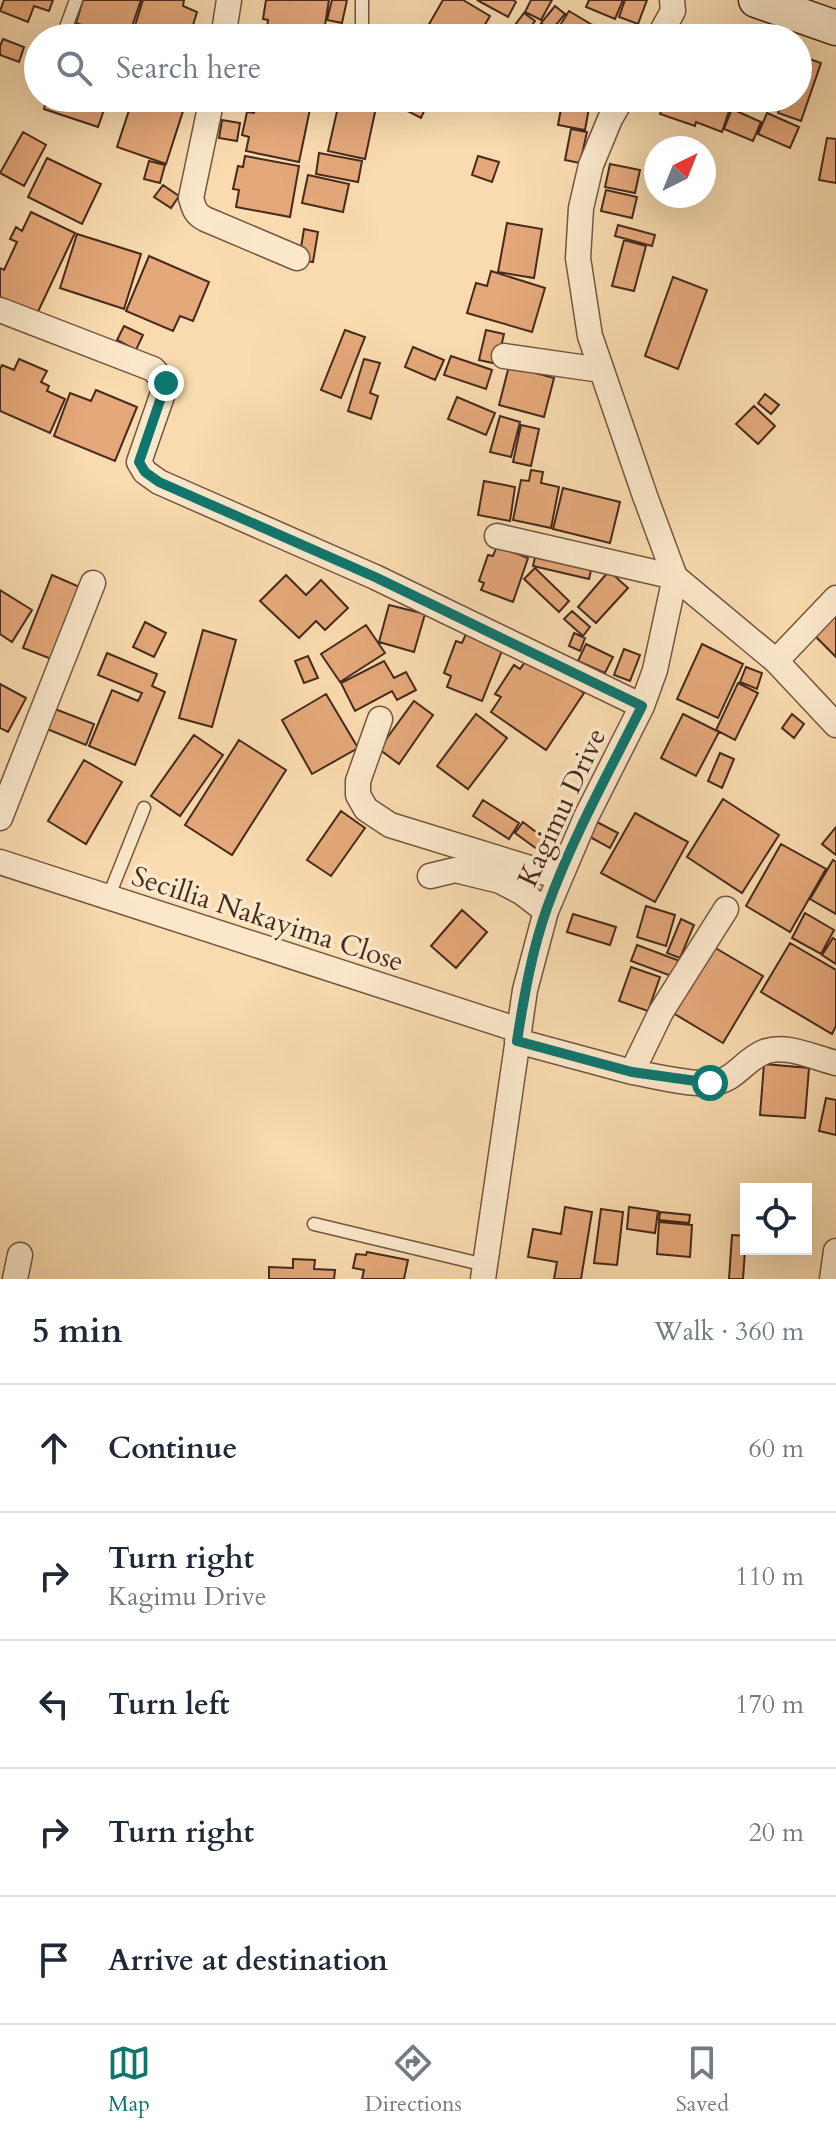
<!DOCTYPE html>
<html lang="en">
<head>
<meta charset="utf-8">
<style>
	:root { --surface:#fff; --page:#f6f6f7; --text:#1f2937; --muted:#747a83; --line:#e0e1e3; --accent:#0f766e }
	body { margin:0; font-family:Cardo,serif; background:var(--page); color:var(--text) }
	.controls { position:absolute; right:24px; bottom:24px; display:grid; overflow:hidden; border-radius:0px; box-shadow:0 8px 32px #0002 }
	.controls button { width:72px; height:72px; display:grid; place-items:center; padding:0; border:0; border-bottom:2px solid var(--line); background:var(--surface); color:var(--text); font:40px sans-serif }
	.compass { position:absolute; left:644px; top:136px; width:72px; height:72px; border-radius:50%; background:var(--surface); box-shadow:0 8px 32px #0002; rotate:43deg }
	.stop { position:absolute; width:24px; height:24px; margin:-18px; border:6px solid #0f766e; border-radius:50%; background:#fff }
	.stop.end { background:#0f766e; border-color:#fff; box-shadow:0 2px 8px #0008 }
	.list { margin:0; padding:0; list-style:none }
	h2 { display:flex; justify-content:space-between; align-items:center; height:104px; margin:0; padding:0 32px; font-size:34px }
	h2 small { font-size:26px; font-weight:400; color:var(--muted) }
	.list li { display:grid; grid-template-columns:52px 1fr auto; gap:24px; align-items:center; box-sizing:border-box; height:128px; padding:0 32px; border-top:2px solid var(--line) }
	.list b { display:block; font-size:30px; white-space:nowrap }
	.list p { margin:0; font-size:26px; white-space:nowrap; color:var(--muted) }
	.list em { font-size:26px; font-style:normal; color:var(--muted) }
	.icon { flex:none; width:44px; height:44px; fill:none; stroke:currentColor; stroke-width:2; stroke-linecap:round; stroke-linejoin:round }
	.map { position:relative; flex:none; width:836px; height:1279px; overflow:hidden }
	.search { position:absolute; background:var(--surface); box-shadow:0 8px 32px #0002; left:24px; right:24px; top:24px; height:88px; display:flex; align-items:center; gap:20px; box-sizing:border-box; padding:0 28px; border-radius:44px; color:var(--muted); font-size:30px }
	.sheet { height:744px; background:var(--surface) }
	nav { display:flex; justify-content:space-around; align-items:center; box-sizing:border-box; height:112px; border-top:2px solid var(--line); background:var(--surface); font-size:22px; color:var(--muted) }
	nav a { display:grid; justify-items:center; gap:4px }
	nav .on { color:var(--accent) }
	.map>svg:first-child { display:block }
	.building { fill:#e4a87a; stroke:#472a1c; stroke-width:2 }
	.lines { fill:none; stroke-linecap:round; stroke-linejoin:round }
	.service-casing { stroke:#745641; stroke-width:15 }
	.minor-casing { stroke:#745641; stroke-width:27 }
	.secondary-casing { stroke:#472a1c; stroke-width:37 }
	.service { stroke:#fbe8cb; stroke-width:12 }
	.minor { stroke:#fbe8cb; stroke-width:24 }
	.secondary { stroke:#fbe8cb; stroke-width:34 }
	.route { stroke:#0f766e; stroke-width:10 }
	.labels { text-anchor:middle; stroke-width:7; stroke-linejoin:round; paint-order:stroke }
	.street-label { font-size:28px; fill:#472a1c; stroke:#fbe8cb }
</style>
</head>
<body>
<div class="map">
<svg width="836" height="1279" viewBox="0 0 836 1279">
	<rect width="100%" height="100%" fill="#f9dbaf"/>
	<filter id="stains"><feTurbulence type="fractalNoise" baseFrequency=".0025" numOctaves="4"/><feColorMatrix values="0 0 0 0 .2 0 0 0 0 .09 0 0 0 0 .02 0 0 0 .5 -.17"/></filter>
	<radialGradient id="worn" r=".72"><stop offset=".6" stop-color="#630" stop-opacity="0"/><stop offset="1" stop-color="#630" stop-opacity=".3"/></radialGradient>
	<path class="building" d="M4,0H53L49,11L34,6L28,22L0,11Z
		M83,0H141L128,38H118L76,23Z
		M143,0H184L183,6L197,12L189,38H131Z
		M266,0H329L323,38H284L266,35L268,20L263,19Z
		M332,0H347L342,23L327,20Z
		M443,0H463L490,16L477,38H421Z
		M477,0H513L516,2L508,17Z
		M531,0H552L541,20L525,12Z
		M589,0H623L615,19L586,7Z
		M625,0H647L638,24L619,17Z
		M555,6L565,14L551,31L541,23Z
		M569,11L594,26L586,38H552Z
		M524,13L535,21L523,38H516L509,33Z
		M3,39L24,47L19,62L0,55V46Z
		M804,57L821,63L801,121L778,113L783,98H798V74Z
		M47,98H108L98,127L44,109Z
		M133,98L150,100V98H160L173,102L172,107L183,111L166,164L117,147Z
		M257,98L310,109L299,162L246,151L249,137L242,135L247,112L254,113Z
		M340,98H378L365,159L328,151Z
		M382,98H430L421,118Z
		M666,98H704L730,108L722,132L696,122L695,126L660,114Z
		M562,103L589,108L585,130L558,125Z
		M732,109L761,122L753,141L724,129Z
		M767,113L799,127L790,148L758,134Z
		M222,120L240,123L237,141L219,138Z
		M571,129L587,132L580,163L565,160Z
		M23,132L46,145L24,186L0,173Z
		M827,138L836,139V183L819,180Z
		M319,153L362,161L358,182L316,174Z
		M245,156L299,166L290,217L236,207L239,190L233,189L238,166L243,167Z
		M478,156L499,162L492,182L472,175Z
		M47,158L101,184L82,224L28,197Z
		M149,161L165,165L160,183L144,179Z
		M610,164L640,170L635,193L605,187Z
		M308,175L349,184L343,212L302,203Z
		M163,185L179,196L171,208L154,197Z
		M606,190L637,197L632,218L601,211Z
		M31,212L75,233L36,316L0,298V268L4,270L17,242L10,239L16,227L22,231Z
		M507,223L542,229L534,278L498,272Z
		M618,225L655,235L652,246L615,236Z
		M304,229L318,232L313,262L299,260Z
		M77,234L141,254L124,309L60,288Z
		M624,240L646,246L634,291L612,286Z
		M149,256L209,282L193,321L180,316L173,331L126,311Z
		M491,271L545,288L532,332L467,313L476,283L487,286Z
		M673,277L707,290L678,369L645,356Z
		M124,326L143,335L136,350L117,340Z
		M345,330L365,337L341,398L321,390Z
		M486,330L504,334L497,364L479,360Z
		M413,347L444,360L435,380L405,367Z
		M451,356L492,370L486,389L444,375Z
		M19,359L47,371L41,382L49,386L47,391L65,399L50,433L0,411V369L2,365L14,370Z
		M364,359L380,363L370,393L378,396L371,419L348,411Z
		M509,366L554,378L544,417L499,405Z
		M96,390L137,407L115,461L54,436L70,393L91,401Z
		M765,394L779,405L771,414L758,403Z
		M457,397L495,413L486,435L448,419Z
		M754,406L775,426L758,444L736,424Z
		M500,416L520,422L511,457L490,452Z
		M521,425L539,429L531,466L513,462Z
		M531,470L543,472L541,483L559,487L551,528L513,520L521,480L529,481Z
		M484,481L515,487L510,521L478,515Z
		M563,488L620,502L610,543L553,529Z
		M497,546L528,558L513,602L481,590L484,583L479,581L488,555L493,556Z
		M536,553L592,566L589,579L533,566Z
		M535,568L569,601L559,612L524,579Z
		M609,571L628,588L596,623L578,607Z
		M52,575L82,588L54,660L23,648Z
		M286,575L306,595L321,580L348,608L325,630L316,621L299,638L260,601Z
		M0,590L32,610L12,642L0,634Z
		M389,605L425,614L414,652L379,642Z
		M836,609V657L812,633Z
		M572,611L590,627L583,636L564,619Z
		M145,622L166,633L154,657L133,647Z
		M366,625L385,653L340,682L321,654Z
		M203,630L236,640L212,727L179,718Z
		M574,633L585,638L580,651L569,646Z
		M466,634L503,648L482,701L447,687L451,676L444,673L456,641L462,643Z
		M586,644L613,657L605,673L578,661Z
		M702,644L743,664L718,718L677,699Z
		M624,649L640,655L630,681L614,675Z
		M107,653L157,674L152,686L165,692L135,765L89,746L112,690L138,701L142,693L98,675Z
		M308,656L318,678L304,683L295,661Z
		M529,656L584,693L546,750L491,712L501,697L495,694L514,665L520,669Z
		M384,661L394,678L406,672L416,690L397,700L392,691L355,711L341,683Z
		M746,667L762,673L757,689L740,682Z
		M738,683L758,693L735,740L716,730Z
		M0,684L26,698L8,732L0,728Z
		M326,694L358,748L312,774L282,720Z
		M414,701L433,715L399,764L379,749Z
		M55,709L94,724L86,745L47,729Z
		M476,714L507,738L468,789L437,766Z
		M683,714L719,732L696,776L661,758Z
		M792,714L804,724L794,738L782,728Z
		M194,735L223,755L180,816L151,796Z
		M239,740L286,770L232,855L185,825Z
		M720,753L734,759L722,788L708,781Z
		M84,760L122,782L86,844L48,821Z
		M723,799L779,835L742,893L687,857Z
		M483,800L519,823L509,839L473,816Z
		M341,811L365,828L331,876L307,860Z
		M635,813L688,842L655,902L601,873Z
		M523,822L549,842L541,852L515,833Z
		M597,822L618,833L610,848L590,837Z
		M836,827V855L822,844Z
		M781,844L826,869L790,932L746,906Z
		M833,860L836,862V914L810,899Z
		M646,906L675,915L666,946L637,937Z
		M462,910L487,932L456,968L431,946Z
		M805,913L834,930L821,954L792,938Z
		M573,914L616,927L610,945L567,932Z
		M681,919L694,925L680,958L667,953Z
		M833,938L836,940V964L822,955Z
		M790,943L836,970V1026L832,1034L761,992Z
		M637,945L680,961L674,977L631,961Z
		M712,946L763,976L723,1043L673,1013Z
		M631,967L660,977L648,1011L619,1001Z
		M764,1064L809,1068L805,1118L760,1115Z
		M826,1098L836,1100V1135L819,1131Z
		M565,1207L592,1212L581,1279H554L557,1262L528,1257L533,1229L561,1234Z
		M629,1207L658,1211L655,1233L627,1229Z
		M601,1209L623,1212L617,1265L594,1263Z
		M660,1212L690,1215L689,1223L659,1220Z
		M659,1222L692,1225L690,1257L657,1254Z
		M732,1235L746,1236L743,1279H729Z
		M367,1252L408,1260L404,1279H362L364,1270L353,1268L356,1254L366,1255Z
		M293,1259L315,1260L314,1269L335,1270L334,1279H269V1267L293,1268Z"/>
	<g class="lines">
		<defs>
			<path id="service" d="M362,0V38
				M62,38L76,0
				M108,898L144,808
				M314,1224L485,1265"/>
			<path id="minor" d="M223,38L229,0
				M658,38L673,11L672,0
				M212,98L191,198C194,208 195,214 205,219L297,258
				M0,310L153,369L166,383L163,393L139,462L145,472L159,482L375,577L642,706
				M504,356L601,370
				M497,536L675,577L776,661L836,725
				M776,661L836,598
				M380,719L358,781V795L366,809L390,825L559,877
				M0,818L93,583
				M0,862L519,1030
				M430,876L455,870L500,881L521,892L546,911
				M517,1041L632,1072L661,1012L726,909
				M632,1072C655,1076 689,1085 712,1083C735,1081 744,1060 764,1052C785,1043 815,1058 836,1063
				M15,1279L20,1255
				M483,1279L525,990L546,911L586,817L642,706L655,670L675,577L645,496L590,336L578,258L581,208L591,165L610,119L622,98
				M832,1279L836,1251"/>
			<path id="secondary" d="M756,0L836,28"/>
		</defs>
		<use href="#service" class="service-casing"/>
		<use href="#minor" class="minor-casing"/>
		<use href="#secondary" class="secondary-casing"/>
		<use href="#service" class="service"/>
		<use href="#minor" class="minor"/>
		<use href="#secondary" class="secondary"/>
	</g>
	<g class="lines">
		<path class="route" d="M166,383L139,462L145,472L159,482L375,577L642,706C609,772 572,838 547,908C532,950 524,996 517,1041L632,1072L710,1083"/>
	</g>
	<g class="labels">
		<g class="street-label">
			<text transform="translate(561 807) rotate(-65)" y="10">Kagimu Drive</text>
			<text transform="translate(268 918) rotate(18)" y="10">Secillia Nakayima Close</text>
		</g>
	</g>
	<rect width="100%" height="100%" filter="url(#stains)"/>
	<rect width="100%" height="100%" fill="url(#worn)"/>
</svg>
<div class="controls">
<button><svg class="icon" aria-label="locate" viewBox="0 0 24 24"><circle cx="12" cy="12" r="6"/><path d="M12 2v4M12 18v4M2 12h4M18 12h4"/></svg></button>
</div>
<svg class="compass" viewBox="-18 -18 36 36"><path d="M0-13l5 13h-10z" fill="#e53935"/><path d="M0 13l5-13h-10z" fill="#747a83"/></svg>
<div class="stop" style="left:710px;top:1083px"></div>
<div class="stop end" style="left:166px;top:383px"></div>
<div class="search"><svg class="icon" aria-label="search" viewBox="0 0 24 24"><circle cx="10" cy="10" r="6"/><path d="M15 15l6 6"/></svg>Search here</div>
</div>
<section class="sheet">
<h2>5 min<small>Walk · 360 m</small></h2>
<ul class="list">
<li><svg class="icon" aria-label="ahead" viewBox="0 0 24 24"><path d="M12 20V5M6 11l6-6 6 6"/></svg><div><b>Continue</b></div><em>60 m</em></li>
<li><svg class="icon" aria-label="right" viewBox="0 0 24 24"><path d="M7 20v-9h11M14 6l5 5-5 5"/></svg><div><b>Turn right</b><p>Kagimu Drive</p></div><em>110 m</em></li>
<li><svg class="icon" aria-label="left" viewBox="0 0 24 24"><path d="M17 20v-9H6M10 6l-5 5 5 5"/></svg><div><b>Turn left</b></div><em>170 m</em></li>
<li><svg class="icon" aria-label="right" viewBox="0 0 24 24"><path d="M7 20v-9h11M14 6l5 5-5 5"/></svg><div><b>Turn right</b></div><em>20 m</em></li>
<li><svg class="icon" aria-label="arrive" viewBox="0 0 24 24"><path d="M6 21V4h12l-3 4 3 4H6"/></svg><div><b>Arrive at destination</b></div></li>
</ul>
</section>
<nav>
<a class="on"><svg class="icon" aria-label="map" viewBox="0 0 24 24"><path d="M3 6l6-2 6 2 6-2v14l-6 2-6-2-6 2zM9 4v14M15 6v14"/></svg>Map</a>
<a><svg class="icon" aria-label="directions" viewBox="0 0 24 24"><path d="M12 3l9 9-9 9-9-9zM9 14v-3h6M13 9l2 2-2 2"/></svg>Directions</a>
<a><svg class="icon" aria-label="saved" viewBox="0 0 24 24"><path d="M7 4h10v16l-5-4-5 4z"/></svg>Saved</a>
</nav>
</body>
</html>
